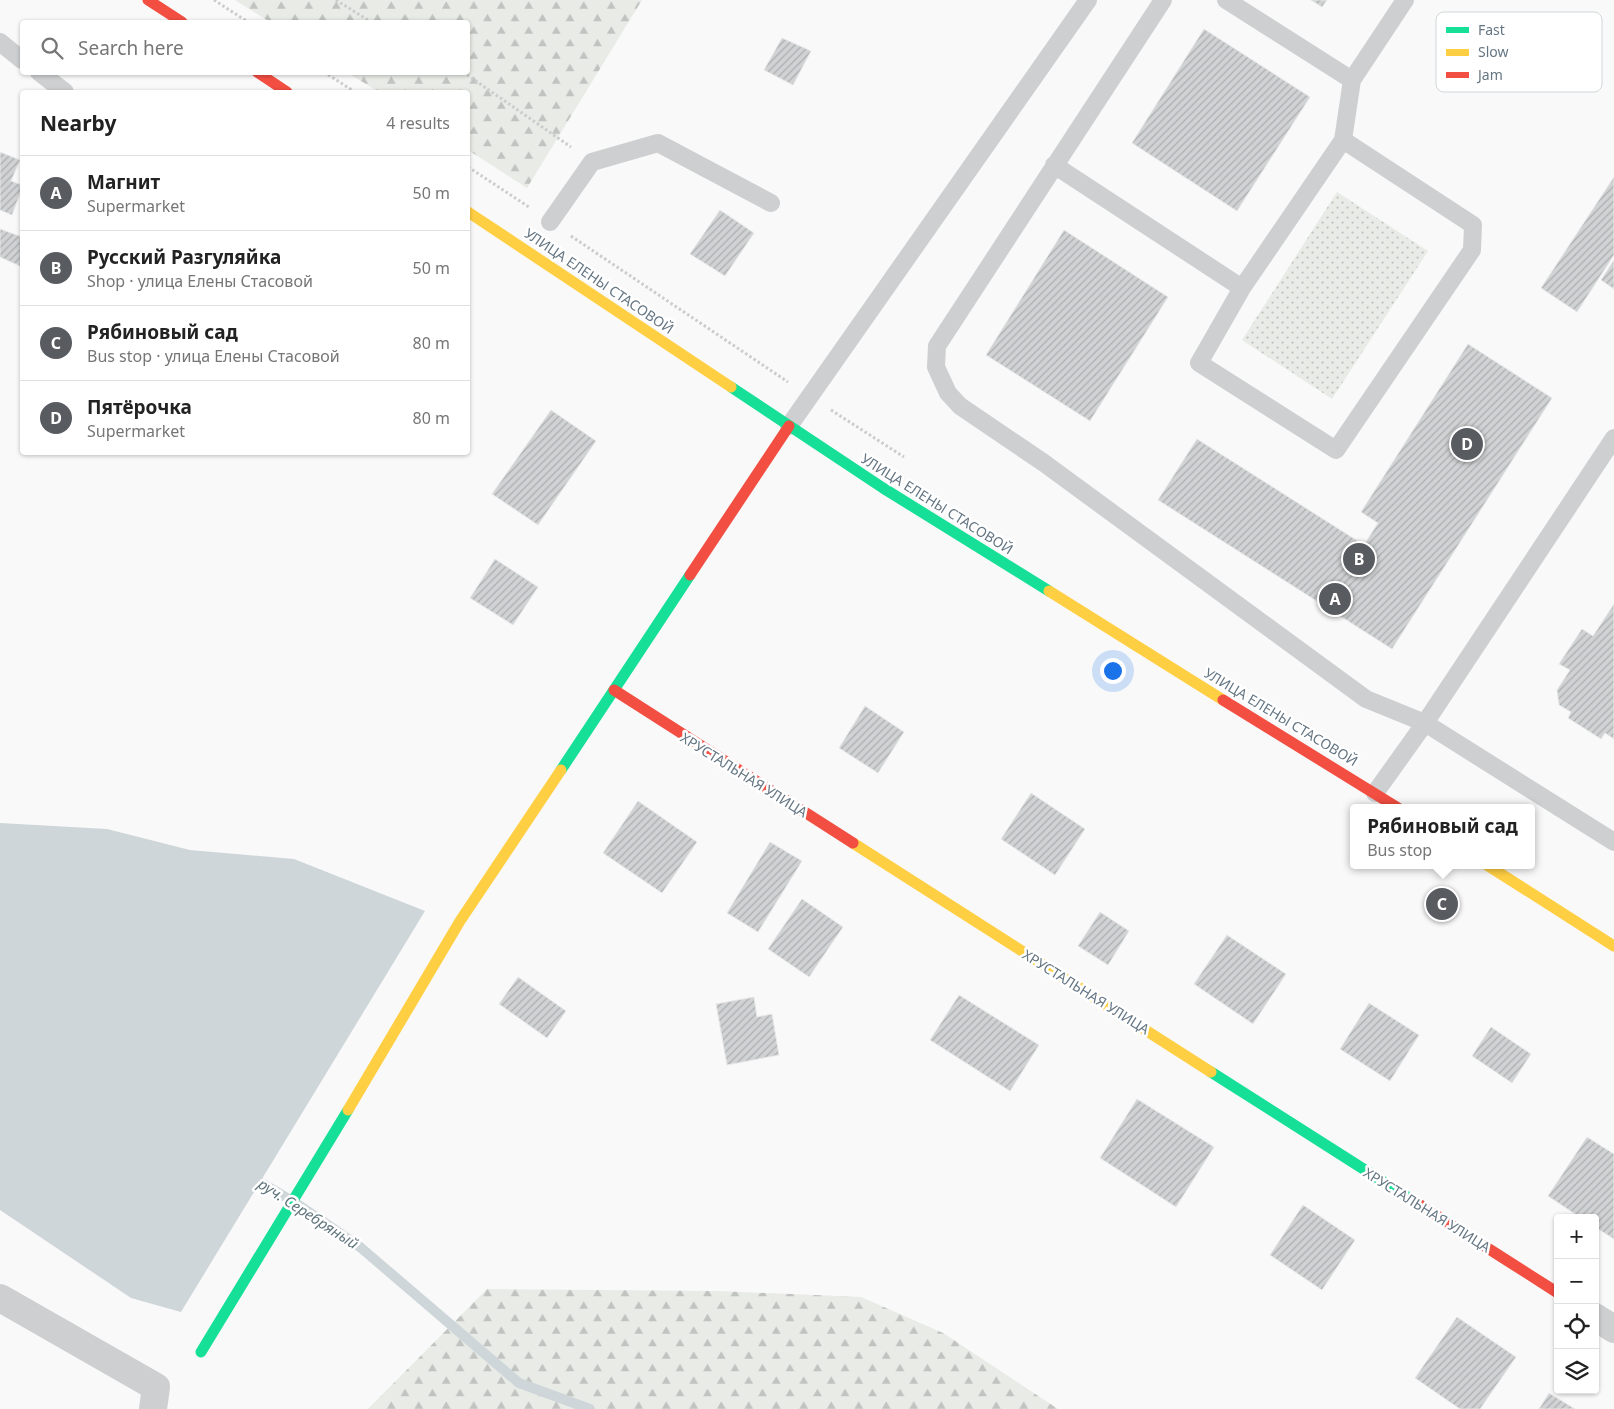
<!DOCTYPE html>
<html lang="en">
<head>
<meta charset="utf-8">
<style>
	:root { --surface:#fff; --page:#f6f6f6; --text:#222; --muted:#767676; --line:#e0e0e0; --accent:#585c60 }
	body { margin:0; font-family:"Noto Sans",sans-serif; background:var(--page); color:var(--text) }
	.controls { position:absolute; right:15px; bottom:15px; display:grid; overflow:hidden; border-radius:5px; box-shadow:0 1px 4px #0004 }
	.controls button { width:45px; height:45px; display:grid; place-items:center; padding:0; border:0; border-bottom:1px solid var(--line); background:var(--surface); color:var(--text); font:25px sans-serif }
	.you { position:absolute; left:1112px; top:670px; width:18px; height:18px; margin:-12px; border:4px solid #fff; border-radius:50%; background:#1a73e8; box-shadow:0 0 0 8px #1a73e833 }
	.badge { display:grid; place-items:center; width:32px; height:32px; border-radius:50%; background:var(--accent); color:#fff; font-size:16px; font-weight:700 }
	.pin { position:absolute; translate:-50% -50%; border:2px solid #fff; box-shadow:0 1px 5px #0006 }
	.popup { position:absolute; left:1350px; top:804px; width:185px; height:65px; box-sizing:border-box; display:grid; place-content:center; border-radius:5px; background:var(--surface); filter:drop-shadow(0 1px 4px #0005); font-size:16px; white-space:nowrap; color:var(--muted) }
	.popup b { font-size:19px; color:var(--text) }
	.popup::after { content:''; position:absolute; left:50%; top:100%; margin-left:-10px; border:10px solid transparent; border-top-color:var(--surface) }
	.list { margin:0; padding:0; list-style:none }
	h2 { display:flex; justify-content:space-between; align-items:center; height:65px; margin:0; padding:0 20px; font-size:21px }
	h2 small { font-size:16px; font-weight:400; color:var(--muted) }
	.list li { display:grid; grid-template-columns:32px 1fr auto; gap:15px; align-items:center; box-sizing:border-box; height:75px; padding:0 20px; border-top:1px solid var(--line) }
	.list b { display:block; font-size:19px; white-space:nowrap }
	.list p { margin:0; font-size:16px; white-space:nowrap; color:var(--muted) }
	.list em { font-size:16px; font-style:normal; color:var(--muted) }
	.icon { flex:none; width:28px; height:28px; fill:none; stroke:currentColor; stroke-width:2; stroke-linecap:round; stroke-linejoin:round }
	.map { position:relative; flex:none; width:1614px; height:1409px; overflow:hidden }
	.search { position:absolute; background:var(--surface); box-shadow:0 1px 4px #0004; left:20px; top:20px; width:450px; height:55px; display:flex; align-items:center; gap:12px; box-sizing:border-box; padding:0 18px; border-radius:5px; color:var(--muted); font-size:19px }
	.panel { position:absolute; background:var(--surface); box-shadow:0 1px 4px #0004; left:20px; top:90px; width:450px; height:365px; border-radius:5px }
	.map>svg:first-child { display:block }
	.green { fill:url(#green-dots) }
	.forest { fill:url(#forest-firs) }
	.water { fill:#ced6d9 }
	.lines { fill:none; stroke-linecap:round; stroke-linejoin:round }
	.stream { stroke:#ced6d9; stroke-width:10 }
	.building { fill:url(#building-hatch); stroke:#e8e8e8 }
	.path { stroke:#cbcccd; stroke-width:3; stroke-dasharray:2.5 2.5; stroke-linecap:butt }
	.lane { stroke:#cecfd0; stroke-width:18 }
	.street { stroke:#cecfd0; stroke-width:28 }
	.fast { stroke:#16e098; stroke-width:11 }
	.slow { stroke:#ffcf43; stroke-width:11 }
	.jam { stroke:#f24e42; stroke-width:11 }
	.labels { text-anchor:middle; stroke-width:5; stroke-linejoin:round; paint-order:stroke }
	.street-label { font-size:14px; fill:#657683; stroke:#fff }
	.water-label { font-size:15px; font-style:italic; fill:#60757c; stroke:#fff }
	.key { fill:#fff; stroke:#d1d6da; stroke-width:1 }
	.key-label { font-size:14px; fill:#657683 }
</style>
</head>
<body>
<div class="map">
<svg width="1614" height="1409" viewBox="0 0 1614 1409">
	<defs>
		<pattern id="green-dots" width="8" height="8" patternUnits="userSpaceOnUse" patternTransform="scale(1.25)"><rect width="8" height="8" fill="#e8ebe6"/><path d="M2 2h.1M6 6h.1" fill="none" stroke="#c0c3c0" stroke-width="1.8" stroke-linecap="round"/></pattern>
		<pattern id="forest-firs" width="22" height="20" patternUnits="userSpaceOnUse" patternTransform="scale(1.25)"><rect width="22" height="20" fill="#e8ebe6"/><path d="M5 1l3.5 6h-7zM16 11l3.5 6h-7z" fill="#c0c3c0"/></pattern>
		<pattern id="building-hatch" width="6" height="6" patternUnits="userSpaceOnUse" patternTransform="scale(1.25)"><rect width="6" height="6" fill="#d0d2d3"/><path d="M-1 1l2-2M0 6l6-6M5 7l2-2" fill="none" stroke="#acafb1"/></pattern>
	</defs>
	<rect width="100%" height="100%" fill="#f9f9f9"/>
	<path class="green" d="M1337,192L1428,251L1332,399L1242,340Z"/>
	<path class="forest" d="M235,0H642L527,188L468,150V92H379L348,73L468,72V22H270Z
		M487,1289L718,1291L861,1297L943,1333L1058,1409H368Z"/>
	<path class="water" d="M0,823L107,829L190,850L294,859L425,911L181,1312L131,1298L0,1210Z"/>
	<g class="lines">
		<path class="stream" d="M248,1175L294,1202L360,1247L519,1383L590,1409"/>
	</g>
	<path class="building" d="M1311,0H1327L1322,7Z
		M1204,29L1310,97L1237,211L1132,143Z
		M782,38L811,51L793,85L764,70Z
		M0,152L20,160L11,181L22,185V188L12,215L0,210Z
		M1614,177V255L1577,312L1541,288Z
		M720,210L754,233L725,276L690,254Z
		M0,229L22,237V267L0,257Z
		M1064,230L1168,297L1090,421L986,355Z
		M1614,260V289L1601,280Z
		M1468,344L1552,398L1392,649L1158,500L1197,439L1364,545L1378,523L1361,512Z
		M551,410L596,441L538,525L492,494Z
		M495,559L538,587L513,625L470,598Z
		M1614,604V739L1605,733L1601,739L1568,718L1571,712L1559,705L1557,690L1570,670L1559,664L1582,629L1593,636Z
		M865,706L904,732L878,773L839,748Z
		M1031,793L1085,829L1055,875L1001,839Z
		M638,801L697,842L662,893L603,853Z
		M770,842L802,861L758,932L727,913Z
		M802,899L843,927L809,977L768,949Z
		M1100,912L1129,931L1108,965L1078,946Z
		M1227,935L1286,974L1253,1024L1194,984Z
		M518,977L566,1011L547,1038L499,1004Z
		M959,995L1039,1045L1010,1091L930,1040Z
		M754,997L757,1017L772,1014L779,1055L727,1065L716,1004Z
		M1369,1003L1419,1035L1390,1081L1340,1049Z
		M1491,1027L1531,1054L1512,1083L1472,1056Z
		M1137,1099L1214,1147L1176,1207L1100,1158Z
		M1587,1137L1614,1154V1239L1595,1227V1218H1581L1548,1196Z
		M1303,1205L1355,1240L1322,1290L1270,1255Z
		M1457,1317L1516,1357L1480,1409H1460L1415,1378Z
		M1549,1393L1575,1409H1539Z"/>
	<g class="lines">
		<path class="path" d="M214,0L248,22
			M336,0L371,22
			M324,72L355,92
			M463,72L571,147
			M468,167L529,207
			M571,236L788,382
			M831,410L904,457"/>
		<path class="lane" d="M1163,0L937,346L936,367L948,393L960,406L1044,463L1366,699L1425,723L1614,842
			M1226,0L1352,80L1405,0
			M0,42L22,60
			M39,72L65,92
			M1343,140L1473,225L1472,250L1336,450L1199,363L1242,288L1343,140L1352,80
			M1054,165L1242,288
			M550,222L592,162L658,143L771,203
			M789,426L1088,0
			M1375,793L1425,723L1614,438"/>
		<path class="street" d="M0,1298L156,1387L153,1409
			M1595,1317L1614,1329"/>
		<path class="fast" d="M731,387L883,488L1049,591
			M561,770L690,575
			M1211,1072L1420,1205
			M201,1352L348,1110"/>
		<path class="slow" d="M468,212L731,387
			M1049,591L1223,700
			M853,843L1211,1072
			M1487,865L1614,946
			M348,1110L460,921L561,770"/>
		<path class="jam" d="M148,0L182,22
			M257,72L287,92
			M690,575L789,426
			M614,690L853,843
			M1223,700L1398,808
			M1420,1205L1558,1293"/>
	</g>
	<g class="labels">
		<g class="street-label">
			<text transform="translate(599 281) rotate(34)" y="5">УЛИЦА ЕЛЕНЫ СТАСОВОЙ</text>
			<text transform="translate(937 504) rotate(32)" y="5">УЛИЦА ЕЛЕНЫ СТАСОВОЙ</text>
			<text transform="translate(1281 717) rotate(31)" y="5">УЛИЦА ЕЛЕНЫ СТАСОВОЙ</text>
			<text transform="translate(744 775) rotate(32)" y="5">ХРУСТАЛЬНАЯ УЛИЦА</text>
			<text transform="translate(1086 992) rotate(32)" y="5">ХРУСТАЛЬНАЯ УЛИЦА</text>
			<text transform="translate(1427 1210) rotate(32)" y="5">ХРУСТАЛЬНАЯ УЛИЦА</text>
		</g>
		<g class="water-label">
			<text transform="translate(308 1214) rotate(33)" y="5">руч. Серебряный</text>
		</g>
	</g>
	<rect x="1436" y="12" width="166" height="80" rx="8" class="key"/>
	<rect x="1446" y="27" width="23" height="6" fill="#16e098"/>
	<rect x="1446" y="49" width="23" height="7" fill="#ffcf43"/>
	<rect x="1446" y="72" width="23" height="6" fill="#f24e42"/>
	<g class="key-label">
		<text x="1478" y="35">Fast</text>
		<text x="1478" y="57">Slow</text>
		<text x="1478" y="80">Jam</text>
	</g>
</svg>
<div class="controls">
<button>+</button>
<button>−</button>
<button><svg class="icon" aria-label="locate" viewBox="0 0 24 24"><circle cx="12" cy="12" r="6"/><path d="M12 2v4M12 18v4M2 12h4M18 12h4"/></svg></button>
<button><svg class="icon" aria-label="layers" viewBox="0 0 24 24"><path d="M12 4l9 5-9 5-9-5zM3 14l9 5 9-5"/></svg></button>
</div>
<div class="you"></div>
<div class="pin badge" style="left:1335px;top:599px">A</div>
<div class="pin badge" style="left:1359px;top:559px">B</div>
<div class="pin badge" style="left:1442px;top:904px">C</div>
<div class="popup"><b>Рябиновый сад</b>Bus stop</div>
<div class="pin badge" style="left:1467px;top:444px">D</div>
<div class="search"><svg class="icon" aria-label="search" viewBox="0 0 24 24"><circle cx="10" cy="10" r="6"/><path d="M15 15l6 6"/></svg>Search here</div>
<section class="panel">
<h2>Nearby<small>4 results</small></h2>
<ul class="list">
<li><span class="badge">A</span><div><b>Магнит</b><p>Supermarket</p></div><em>50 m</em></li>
<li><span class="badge">B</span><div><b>Русский Разгуляйка</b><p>Shop · улица Елены Стасовой</p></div><em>50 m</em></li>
<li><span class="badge">C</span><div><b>Рябиновый сад</b><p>Bus stop · улица Елены Стасовой</p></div><em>80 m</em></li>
<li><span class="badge">D</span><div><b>Пятёрочка</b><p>Supermarket</p></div><em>80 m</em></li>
</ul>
</section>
</div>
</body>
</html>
